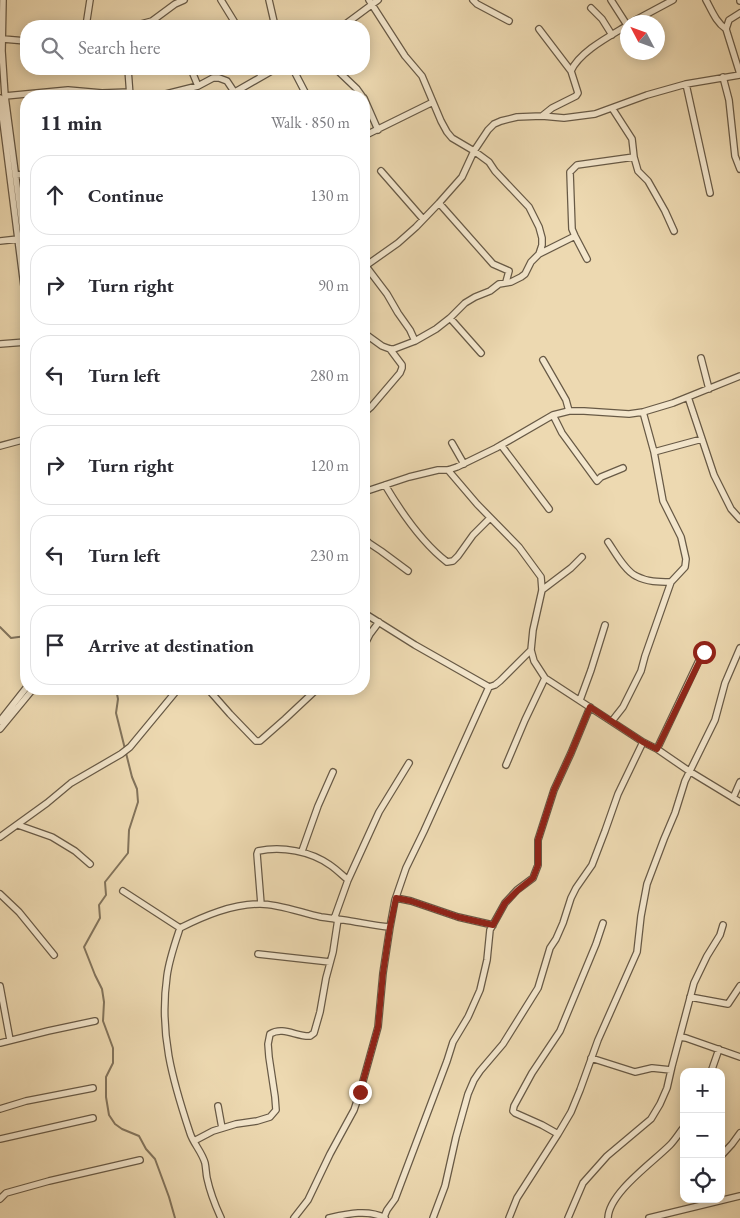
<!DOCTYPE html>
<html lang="en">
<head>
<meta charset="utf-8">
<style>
	:root { --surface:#fff; --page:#f2f2f3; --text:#2b2b33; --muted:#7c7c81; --line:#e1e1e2 }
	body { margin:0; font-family:"EB Garamond",serif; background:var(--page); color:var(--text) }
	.controls { position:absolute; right:15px; bottom:15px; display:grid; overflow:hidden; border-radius:10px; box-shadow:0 2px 12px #0003 }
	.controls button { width:45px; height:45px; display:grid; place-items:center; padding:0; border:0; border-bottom:1px solid var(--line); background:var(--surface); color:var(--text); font:25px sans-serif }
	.compass { position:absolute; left:620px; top:15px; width:45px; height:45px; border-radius:50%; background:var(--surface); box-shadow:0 2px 12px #0003; rotate:311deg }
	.stop { position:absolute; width:15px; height:15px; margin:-11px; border:4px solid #8f2418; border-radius:50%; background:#fff }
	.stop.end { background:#8f2418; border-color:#fff; box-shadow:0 1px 5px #0008 }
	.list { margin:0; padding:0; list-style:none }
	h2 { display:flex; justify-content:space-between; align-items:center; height:65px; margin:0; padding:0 20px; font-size:21px }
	h2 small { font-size:16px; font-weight:400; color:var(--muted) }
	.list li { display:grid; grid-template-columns:32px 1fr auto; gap:15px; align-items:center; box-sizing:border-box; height:80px; margin:0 10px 10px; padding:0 10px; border:1px solid var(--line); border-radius:20px }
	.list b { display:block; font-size:19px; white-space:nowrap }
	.list em { font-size:16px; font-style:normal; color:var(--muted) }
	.icon { flex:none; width:28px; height:28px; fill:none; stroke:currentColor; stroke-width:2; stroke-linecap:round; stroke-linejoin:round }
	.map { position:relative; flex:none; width:740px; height:1218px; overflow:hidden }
	.search { position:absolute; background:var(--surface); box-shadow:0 2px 12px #0003; left:20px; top:20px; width:350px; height:55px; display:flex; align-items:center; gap:12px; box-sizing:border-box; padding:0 18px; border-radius:20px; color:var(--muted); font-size:19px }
	.panel { position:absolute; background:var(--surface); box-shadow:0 2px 12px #0003; left:20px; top:90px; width:350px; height:605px; border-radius:20px }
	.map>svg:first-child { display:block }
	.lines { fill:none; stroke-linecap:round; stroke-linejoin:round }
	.stream { stroke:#82735b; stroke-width:2 }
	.minor-casing { stroke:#685a46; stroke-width:8 }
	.minor { stroke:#f3e6cc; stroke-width:5.5 }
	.route { stroke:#8f2418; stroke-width:6 }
</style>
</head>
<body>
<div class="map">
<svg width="740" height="1218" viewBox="0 0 740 1218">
	<rect width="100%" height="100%" fill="#edd9b1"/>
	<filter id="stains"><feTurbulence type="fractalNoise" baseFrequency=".004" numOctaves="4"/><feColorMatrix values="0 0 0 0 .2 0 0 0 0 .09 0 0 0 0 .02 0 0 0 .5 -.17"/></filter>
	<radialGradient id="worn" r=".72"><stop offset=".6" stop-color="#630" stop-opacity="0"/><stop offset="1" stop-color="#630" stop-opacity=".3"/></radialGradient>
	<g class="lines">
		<path class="stream" d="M0,627L11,638L26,636
			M116,689L118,699L116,713L125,749
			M126,753L132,777L137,789L138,802L129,830L128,853L105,882L106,895L99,905L100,918L84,947L95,975L102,989L104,1002L103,1021L113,1048V1063L106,1077V1097L109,1115L115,1124L122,1129L139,1136L146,1149L155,1159L169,1197L175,1218"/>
		<defs>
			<path id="minor" d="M3,0L2,51L5,96L26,254
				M221,0L237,26
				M269,0L275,26
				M369,0L405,56L422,76L441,121L447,132L452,138L474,151L489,162L495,171L529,207L539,227L542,238V245L539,254
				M473,0L477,4L509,21
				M611,0L627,25
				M706,0C712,11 716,22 726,29
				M740,0V1
				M591,8L602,19L612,35
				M740,13L729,20L726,29L740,74
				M632,22L673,0
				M86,26L90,0
				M135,26L137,25L152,21L175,4L184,0
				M343,26L378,0
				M539,29L571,71
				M3,39L26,41
				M128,69L130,96
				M191,69L198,86
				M258,69L261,76
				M293,69L307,96
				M336,69L357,89L362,96
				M723,77L729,100L735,156L740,169
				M686,84L710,193
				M235,92L275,69
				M5,96L68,90L102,93L130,92
				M158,96L198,86L213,78H219L227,81L237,96
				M0,98L26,302
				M364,98L378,130
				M612,108L632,139L634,157L638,171L648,181L665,211L674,231
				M542,116L552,108L576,96L578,93L571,71C579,52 610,36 628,25
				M364,136L433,102
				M381,171L423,219
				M16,175L26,174
				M439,203L493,264L509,271L506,282
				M0,241L18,239
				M587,259L575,236L572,229L570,172L577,165L634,157
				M365,265L387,294L398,313L410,330L415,341
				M364,267L398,243L416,227L439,203L462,177L474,151L488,130L494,124L501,121L517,117L542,116L564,118L595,114L647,95L686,84L740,75
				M450,318L481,353
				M364,333L382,346L390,349H394L415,341L436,329L450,318L465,303L475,297L490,291L499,284L511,282L521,277L525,274L531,262L539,254L575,236
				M0,344L26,342
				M701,358L709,389
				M543,360L566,400L569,411
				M688,397L714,475L731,509L740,519
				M364,413L371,407L400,373L402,368V365L390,349
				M553,415L562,433L597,481L601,477L623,468
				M452,443L464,464
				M501,445L549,509
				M0,446L26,439
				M654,452L702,439
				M448,470L477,504L519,547L541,577L542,590L533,630L531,650L534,661L545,678L643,742L657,749L689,771L740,802
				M385,485C401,512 421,542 447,562L453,561L458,556L473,535L490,518
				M364,492L409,477L438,470H448L457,467L496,448L553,415L569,411H584L629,414L643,412L673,403L740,376
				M364,538L369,543L381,551L408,571
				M608,542C615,552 625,571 636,576C647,582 659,582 671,582
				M542,590L571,568L582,557
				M364,646L370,634L379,622
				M489,687L495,685L500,681L531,650
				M208,689L230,714L256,741H260L285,719L317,689
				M580,700L591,670L605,625
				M0,721L26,688
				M612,721L623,707L641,671L645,656L671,582L685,567L686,559L681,537L663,501L654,452L643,412
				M0,729L33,689
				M657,749L703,652
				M506,765L525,720L545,678
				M733,798L740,782
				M18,825L52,837L75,851L90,864
				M0,837L47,803L71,783L121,754L130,747L178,689
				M302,851L318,806L333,772
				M123,891L180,928
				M0,894L19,912L54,955
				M396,898L411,901L458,917L493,925
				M261,904L257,854L258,851C282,846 310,851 330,865C336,869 342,875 348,880
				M334,919L348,880L379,812L409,763
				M258,954L330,962
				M0,986L10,1040
				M690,997L728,1004L740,986
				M680,1037L686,1038L740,1057
				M0,1043L48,1031L95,1021
				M591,1058L635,1072L652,1068L671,1070
				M711,1072L719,1049
				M218,1106L222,1128
				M0,1109L26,1101L93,1088
				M558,1134L542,1125L515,1113L513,1111L514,1106L532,1073L560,1031L596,944L603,923
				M0,1139L93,1118
				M194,1141L213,1131L236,1124L257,1121L270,1117L276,1110L275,1097L269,1057L268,1044L270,1034C283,1026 297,1037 310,1036L314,1033L320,1012L326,978L333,952L338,919
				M721,1156L732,1144L740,1133
				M0,1199L6,1193L49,1181L140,1160
				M384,1217L387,1210L395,1199L447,1061L453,1042L468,1017L480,990L487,960L490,930L505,903L517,890L533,878L538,865V840L554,790L571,753L590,707
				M221,1218C215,1205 210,1192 207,1178C206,1173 206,1168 205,1163C202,1152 193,1143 190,1133C172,1079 159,1033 167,976C169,960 175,943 180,928C204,916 232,904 260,904C279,904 302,913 321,917C328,918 336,919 344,920C359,922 374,926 390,927
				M294,1218L308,1200L330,1154L354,1110L360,1092L378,1027L383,973L390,927L395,900L406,868L424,831L479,709L489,687L415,645L364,613
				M329,1218C347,1214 368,1209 385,1218
				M433,1218L445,1186L456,1137L468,1094L474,1080L480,1071L503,1044L538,988L550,948L556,939L563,923L571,898L576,888L592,865L605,831L618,794L643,742
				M509,1218L517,1198L558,1134L571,1112L580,1090L598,1040L637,952L641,916L647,884L664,839L675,813L685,781L715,720L725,683L740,648
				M568,1218L583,1183L607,1156L651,1119L660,1104L667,1088L672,1066L694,983L707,956L720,935L723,925
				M608,1218C609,1193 652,1163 670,1145C675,1140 679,1133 684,1127
				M649,1218L740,1196"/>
		</defs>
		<use href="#minor" class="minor-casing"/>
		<use href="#minor" class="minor"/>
	</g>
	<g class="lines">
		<path class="route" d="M360,1092L378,1027L383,973L390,927L396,898L411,901L458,917L493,925L505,903L518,890L533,878L538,865V840L554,790L571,753L590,707L643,742L657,749L704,652"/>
	</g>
	<rect width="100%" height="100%" filter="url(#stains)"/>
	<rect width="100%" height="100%" fill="url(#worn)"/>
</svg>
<div class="controls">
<button>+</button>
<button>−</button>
<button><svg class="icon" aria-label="locate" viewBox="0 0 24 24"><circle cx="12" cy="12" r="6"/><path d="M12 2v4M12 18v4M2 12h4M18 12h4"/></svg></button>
</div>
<svg class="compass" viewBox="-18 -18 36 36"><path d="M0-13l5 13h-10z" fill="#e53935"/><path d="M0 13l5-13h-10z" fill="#7c7c81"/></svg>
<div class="stop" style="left:704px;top:652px"></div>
<div class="stop end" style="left:360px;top:1092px"></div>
<div class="search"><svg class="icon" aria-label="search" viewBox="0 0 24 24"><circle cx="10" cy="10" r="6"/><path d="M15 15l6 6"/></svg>Search here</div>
<section class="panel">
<h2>11 min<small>Walk · 850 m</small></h2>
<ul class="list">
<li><svg class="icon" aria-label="ahead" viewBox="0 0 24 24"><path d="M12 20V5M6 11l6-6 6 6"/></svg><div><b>Continue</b></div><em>130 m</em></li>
<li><svg class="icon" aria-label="right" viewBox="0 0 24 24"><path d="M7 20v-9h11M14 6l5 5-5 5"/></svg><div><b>Turn right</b></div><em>90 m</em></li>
<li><svg class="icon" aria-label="left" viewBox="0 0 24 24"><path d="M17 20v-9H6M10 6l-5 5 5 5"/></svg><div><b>Turn left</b></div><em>280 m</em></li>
<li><svg class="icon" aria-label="right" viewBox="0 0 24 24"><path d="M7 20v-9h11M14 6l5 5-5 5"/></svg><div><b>Turn right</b></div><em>120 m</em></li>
<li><svg class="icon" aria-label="left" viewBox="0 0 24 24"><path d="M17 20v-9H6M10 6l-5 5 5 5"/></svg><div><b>Turn left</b></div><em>230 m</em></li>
<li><svg class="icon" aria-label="arrive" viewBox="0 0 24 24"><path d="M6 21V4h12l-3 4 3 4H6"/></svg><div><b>Arrive at destination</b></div></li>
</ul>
</section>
</div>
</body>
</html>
